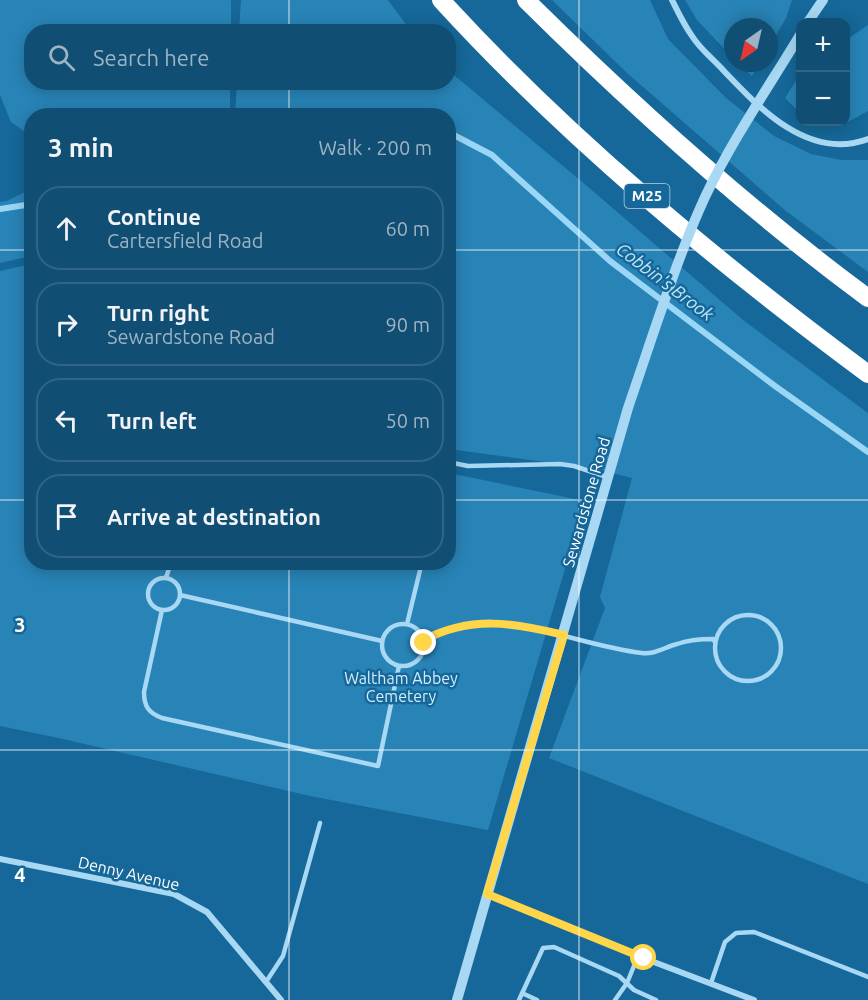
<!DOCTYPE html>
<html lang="en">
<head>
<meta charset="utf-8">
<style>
	:root { --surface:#104e73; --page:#1e587b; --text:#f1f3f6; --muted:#9cb4c4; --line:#306585 }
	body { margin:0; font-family:Ubuntu,sans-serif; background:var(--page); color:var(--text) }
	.controls { position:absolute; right:18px; top:18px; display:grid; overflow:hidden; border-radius:12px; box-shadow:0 3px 15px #0003 }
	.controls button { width:54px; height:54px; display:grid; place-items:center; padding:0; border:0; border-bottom:2px solid var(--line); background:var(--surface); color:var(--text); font:30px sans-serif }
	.compass { position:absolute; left:724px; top:18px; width:54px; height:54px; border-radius:50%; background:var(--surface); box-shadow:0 3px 15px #0003; rotate:214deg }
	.stop { position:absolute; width:18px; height:18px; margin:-14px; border:4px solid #ffd54a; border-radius:50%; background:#fff }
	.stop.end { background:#ffd54a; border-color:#fff; box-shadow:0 2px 6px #0008 }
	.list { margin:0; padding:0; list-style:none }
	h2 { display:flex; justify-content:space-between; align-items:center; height:78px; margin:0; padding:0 24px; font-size:26px }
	h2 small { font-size:20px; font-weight:400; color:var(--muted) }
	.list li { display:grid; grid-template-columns:39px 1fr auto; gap:18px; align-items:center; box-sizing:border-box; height:84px; margin:0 12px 12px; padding:0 12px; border:2px solid var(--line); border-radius:24px }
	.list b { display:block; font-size:22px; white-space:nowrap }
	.list p { margin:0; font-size:20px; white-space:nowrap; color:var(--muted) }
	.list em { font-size:20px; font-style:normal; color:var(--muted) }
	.icon { flex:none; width:33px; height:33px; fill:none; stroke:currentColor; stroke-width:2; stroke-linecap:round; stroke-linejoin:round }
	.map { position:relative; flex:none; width:868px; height:1000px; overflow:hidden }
	.search { position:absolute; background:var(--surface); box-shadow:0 3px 15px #0003; left:24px; top:24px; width:432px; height:66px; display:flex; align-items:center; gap:15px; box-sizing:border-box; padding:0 21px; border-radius:24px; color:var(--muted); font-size:22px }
	.panel { position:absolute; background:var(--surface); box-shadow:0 3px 15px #0003; left:24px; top:108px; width:432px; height:462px; border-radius:24px }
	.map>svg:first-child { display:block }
	.green { fill:#2884b7 }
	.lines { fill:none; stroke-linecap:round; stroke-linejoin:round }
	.stream { stroke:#9ad6f5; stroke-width:6 }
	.service { stroke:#a8d8f3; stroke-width:4.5 }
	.minor { stroke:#a8d8f3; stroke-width:6 }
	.tertiary { stroke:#a8d8f3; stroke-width:10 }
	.motorway { stroke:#fff; stroke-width:18 }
	.tertiary-bridge { stroke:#a8d8f3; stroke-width:10 }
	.route { stroke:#ffd54a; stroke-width:8 }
	.grid { fill:none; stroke:#fff; stroke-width:1.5; stroke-opacity:0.55 }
	.labels { text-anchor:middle; stroke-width:5; stroke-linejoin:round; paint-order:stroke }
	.shield { fill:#156899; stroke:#b9d2e0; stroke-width:1.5 }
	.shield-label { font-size:15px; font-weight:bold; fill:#fff }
	.street-label { font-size:16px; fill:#fff; stroke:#156899 }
	.park-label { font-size:16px; fill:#d0edfd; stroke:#156899 }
	.water-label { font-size:18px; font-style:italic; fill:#bfe6fa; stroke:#156899 }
	.grid-label { font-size:20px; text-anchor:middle; font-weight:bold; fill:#fff; stroke:#156899; stroke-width:5; stroke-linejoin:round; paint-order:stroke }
</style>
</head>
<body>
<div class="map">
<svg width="868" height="1000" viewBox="0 0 868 1000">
	<rect width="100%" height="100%" fill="#156899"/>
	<path class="green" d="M0,0H231V31L32,32V82L230,83V112L219,116H32L31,136L11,122L0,95Z
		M241,0H388L411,31H239Z
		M552,0H650L668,39L726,98L774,136L811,154L841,160H868V272L786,211L627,73Z
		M685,0H792L786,18L769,47V27H733V58L697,20Z
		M868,25V111C848,122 840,128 817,122H846V40Z
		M738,63H759L752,76Z
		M449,71L587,186L743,320L868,413V884L549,758L605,608L600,597L632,478L597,469L449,449L448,116H235L237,83L448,82Z
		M800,74V113L785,98Z
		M31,189V256L0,263V202L7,201Z
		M31,264L32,562H448L449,473L585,501L488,830L310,796L63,739L0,726V271Z"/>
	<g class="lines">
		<path class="stream" d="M448,132L492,155L610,261L775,386L868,452
			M0,209L32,204"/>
		<path class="service" d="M448,462L468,466L560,464L574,466L607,477
			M166,578L171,562
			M148 594a16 16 0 1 1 32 0a16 16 0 1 1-32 0Z
			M180,595L382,641
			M162,610L144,692C144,707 149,713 162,718L378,766L399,666
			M715 648a33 33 0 1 1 66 0a33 33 0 1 1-66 0Z
			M382 645a21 21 0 1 1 42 0a21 21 0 1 1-42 0Z
			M407,624L422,562
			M424,640C499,601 566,644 642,653C654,655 665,647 677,644C688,640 701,639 713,639L715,642
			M266,982L283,956L320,823
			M711,983L725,942L736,933L754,932L868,977
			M522,993L537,1000
			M519,1000L543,948L554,947L619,976L634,990L656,1000
			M615,1000L627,983L638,956"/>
		<path class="minor" d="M672,0C678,12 684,25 692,36C700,49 713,59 723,70C760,109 809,161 868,139
			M0,859L174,894L207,912L281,1000
			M487,894L638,956L754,1000"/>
		<path class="tertiary" d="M808,22L823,0
			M457,1000L628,408L649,346"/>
		<path class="motorway" d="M441,0C568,139 717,262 868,374
			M526,0C633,106 746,208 868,298"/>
		<path class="tertiary-bridge" d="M649,346C666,296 683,245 705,197C732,140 768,88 800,35"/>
	</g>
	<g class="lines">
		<path class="route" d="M424,643V640C472,615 514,623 564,635L487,894L644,958"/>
	</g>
	<path class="grid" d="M289,0V32M579,0V1000M289,82V116M0,250H32M448,250H868M0,500H32M448,500H868M289,562V1000M0,750H868"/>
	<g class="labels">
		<rect class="shield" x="624.5" y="184" width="45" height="24" rx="4.5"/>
		<g class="shield-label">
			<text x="647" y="201">M25</text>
		</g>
		<g class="street-label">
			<text transform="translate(586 502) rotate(-74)" y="6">Sewardstone Road</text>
			<text transform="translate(129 873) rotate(13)" y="6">Denny Avenue</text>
		</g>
		<g class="park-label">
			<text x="401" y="684">Waltham Abbey<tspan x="401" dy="18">Cemetery</tspan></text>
		</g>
		<g class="water-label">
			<text transform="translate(665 282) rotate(37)" y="6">Cobbin's Brook</text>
		</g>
	</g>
	<g class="grid-label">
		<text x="20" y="632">3</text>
		<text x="20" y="882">4</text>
	</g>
</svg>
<div class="controls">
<button>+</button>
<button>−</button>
</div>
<svg class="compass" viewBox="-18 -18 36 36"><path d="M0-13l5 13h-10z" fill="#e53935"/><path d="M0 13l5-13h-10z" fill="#9cb4c4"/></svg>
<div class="stop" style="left:644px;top:958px"></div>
<div class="stop end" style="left:424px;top:643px"></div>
<div class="search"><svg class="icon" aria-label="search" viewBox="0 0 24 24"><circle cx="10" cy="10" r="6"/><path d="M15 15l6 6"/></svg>Search here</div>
<section class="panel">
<h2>3 min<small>Walk · 200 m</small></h2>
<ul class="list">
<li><svg class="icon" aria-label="ahead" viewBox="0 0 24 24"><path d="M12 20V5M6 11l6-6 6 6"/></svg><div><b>Continue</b><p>Cartersfield Road</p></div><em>60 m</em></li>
<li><svg class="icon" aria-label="right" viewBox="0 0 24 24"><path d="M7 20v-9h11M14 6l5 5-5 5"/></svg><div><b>Turn right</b><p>Sewardstone Road</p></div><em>90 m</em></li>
<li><svg class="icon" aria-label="left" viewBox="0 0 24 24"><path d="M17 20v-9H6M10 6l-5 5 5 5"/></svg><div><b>Turn left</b></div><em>50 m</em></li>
<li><svg class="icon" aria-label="arrive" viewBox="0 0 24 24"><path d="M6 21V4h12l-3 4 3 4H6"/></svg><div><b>Arrive at destination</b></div></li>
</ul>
</section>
</div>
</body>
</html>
